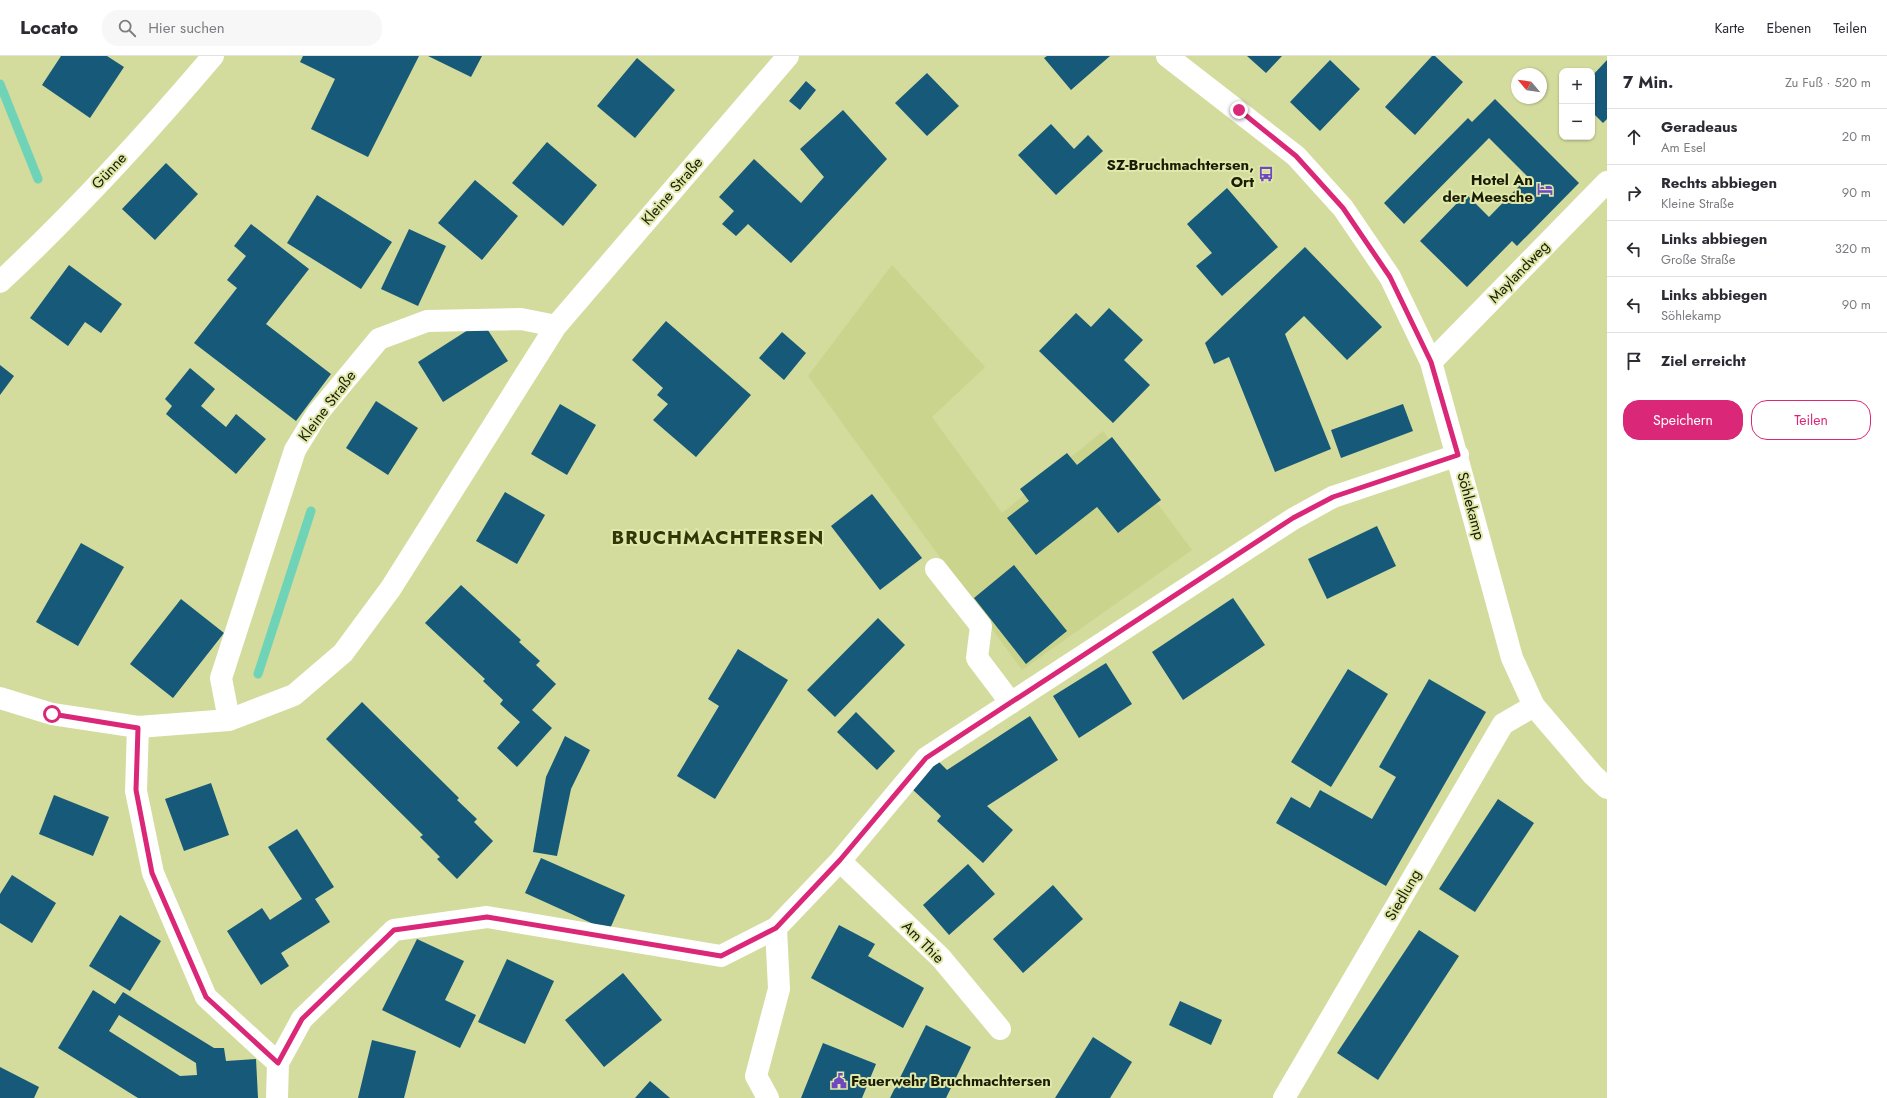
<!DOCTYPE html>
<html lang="de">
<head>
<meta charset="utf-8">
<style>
	:root { --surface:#fff; --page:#f7f7f7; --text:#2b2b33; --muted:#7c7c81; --line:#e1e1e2; --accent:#db2777 }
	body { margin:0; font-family:Jost,sans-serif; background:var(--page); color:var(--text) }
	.controls { position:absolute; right:12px; top:12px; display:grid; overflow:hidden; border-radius:8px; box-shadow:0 1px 3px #0004 }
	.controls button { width:36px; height:36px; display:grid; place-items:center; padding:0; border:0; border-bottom:1px solid var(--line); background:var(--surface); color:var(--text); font:20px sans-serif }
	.compass { position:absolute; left:1511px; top:12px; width:36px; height:36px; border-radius:50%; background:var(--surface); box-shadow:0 1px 3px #0004; rotate:299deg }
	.stop { position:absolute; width:12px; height:12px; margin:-9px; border:3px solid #db2777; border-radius:50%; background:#fff }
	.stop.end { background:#db2777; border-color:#fff; box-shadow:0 1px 4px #0008 }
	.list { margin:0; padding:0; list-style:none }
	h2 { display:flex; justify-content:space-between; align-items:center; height:52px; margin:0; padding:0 16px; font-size:17px }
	h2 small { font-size:13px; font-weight:400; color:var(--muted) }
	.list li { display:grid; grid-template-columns:26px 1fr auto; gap:12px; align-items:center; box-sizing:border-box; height:56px; padding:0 16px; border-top:1px solid var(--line) }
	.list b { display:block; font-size:15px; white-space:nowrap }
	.list p { margin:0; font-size:13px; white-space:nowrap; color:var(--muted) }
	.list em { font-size:13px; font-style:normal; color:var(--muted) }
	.actions { display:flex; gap:8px; padding:12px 16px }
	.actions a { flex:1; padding:9px 0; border:1px solid var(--accent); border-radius:16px; text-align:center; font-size:14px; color:var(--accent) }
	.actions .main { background:var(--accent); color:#fff }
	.icon { flex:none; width:22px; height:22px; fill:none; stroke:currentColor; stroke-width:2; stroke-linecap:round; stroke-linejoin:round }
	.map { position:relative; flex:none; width:1607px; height:1042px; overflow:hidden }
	header { display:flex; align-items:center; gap:24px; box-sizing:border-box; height:56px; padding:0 20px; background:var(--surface); border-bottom:1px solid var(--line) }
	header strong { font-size:19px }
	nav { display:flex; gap:22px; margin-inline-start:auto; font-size:14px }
	.search { width:280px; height:36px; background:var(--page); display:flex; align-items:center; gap:10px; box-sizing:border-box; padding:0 14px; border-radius:16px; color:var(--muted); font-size:15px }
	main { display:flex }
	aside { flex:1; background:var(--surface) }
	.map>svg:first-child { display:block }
	.built { fill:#cbd48d }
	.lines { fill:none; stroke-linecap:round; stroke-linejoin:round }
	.stream { stroke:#6fd3b8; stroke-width:9 }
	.building { fill:#165978; fill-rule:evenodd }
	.minor { stroke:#fff; stroke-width:22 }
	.route { stroke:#db2777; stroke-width:5 }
	.labels { text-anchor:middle; stroke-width:4; stroke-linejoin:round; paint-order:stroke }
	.poi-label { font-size:15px; font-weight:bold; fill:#1a1c04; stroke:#e0e9aa; text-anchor:end }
	.street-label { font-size:15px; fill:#1a1c04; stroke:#e0e9aa }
	.district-label { font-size:19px; font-weight:bold; letter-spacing:1px; fill:#333708; stroke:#e0e9aa }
</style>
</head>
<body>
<header>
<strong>Locato</strong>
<div class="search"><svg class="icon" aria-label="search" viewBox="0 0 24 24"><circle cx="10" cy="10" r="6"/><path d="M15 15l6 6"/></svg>Hier suchen</div>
<nav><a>Karte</a><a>Ebenen</a><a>Teilen</a></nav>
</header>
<main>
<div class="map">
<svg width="1607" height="1042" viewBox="0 0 1607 1042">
	<rect width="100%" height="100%" fill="#d3db9d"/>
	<path class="built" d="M892,209L985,311L932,361L1002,457L1103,375L1192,494L1022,614L808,320Z"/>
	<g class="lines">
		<path class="stream" d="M0,28L38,123
			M258,618L311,455"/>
	</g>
	<path class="building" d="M61,0H107L124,11L90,62L42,29Z
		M303,0H419L368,101L311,73L335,23L300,6Z
		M428,0H482L471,21Z
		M1047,0H1110L1071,34L1044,2Z
		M1247,0H1282L1266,17Z
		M1432,0H1435L1463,26L1415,79L1385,51Z
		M637,2L675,34L635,82L597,50Z
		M1330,4L1360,33L1320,75L1290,46Z
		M1607,4V63L1603,67L1592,56V20Z
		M927,17L959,50L927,80L895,47Z
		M806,25L816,34L800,54L789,45Z
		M1495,43L1579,127L1517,190L1512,185L1467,231L1420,185L1466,138L1489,161L1528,121L1489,82L1404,168L1384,147L1468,62L1472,66Z
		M843,54L887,103L791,207L748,168L736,180L722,168L734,155L719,141L754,103L801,147L824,121L800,93Z
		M1051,68L1074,93L1088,79L1103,95L1056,139L1018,99Z
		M547,86L597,129L563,170L512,127Z
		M166,107L198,138L155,184L122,153Z
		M475,124L518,160L482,204L438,167Z
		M1227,132L1278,191L1222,240L1196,210L1212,197L1187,168Z
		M317,139L392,186L361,233L287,187Z
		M251,168L309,213L266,268L331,318L296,365L194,287L237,232L227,224L246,200L234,190Z
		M409,173L446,190L418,250L381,233Z
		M1305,191L1382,271L1347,304L1304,260L1285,278L1331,393L1275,416L1229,301L1214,308L1205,287Z
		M69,209L122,248L101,277L85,266L68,290L30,262Z
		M1109,252L1143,284L1124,304L1150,329L1113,367L1039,295L1076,257L1091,271Z
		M482,265L508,305L443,346L418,306Z
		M666,265L751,339L696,401L653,364L668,348L657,339L663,332L632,304Z
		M782,276L806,297L784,324L759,302Z
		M0,309L14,320L0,339Z
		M190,312L215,333L201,350L226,371L236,358L266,383L236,418L166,358L172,350L165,343Z
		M376,345L418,372L388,419L346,392Z
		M560,348L596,369L567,419L531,398Z
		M1403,348L1413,375L1341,402L1331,374Z
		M1112,381L1161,444L1118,477L1097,451L1036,499L1007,462L1029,445L1020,433L1067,397L1077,409Z
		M505,436L545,459L517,508L476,485Z
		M872,438L922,502L880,534L831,470Z
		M1377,470L1396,510L1327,543L1308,503Z
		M81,487L124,511L78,590L36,566Z
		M1014,509L1067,575L1026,608L974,542Z
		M461,529L521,584L519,586L540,605L536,609L556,628L532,654L552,672L517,711L497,692L520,666L500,648L503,644L483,625L485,623L425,567Z
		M1233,542L1265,589L1183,644L1152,596Z
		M181,543L224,577L173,642L130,608Z
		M878,562L905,589L835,661L807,634Z
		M738,593L788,624L715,743L677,720L719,650L708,643Z
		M1106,607L1132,648L1079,682L1053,640Z
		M1348,613L1388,638L1331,731L1291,706Z
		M1429,623L1486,656L1386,830L1276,767L1291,741L1310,752L1320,734L1372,763L1396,721L1379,711Z
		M362,646L459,742L457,744L477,763L474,766L493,785L457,823L437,803L440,801L420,781L423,779L326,683Z
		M856,656L895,695L877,714L837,676Z
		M1030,660L1058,704L987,750L1013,774L983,807L937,765L941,760L912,733L938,705L947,714Z
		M565,680L590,694L571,733L557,800L533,796L546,721Z
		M211,727L229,779L184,795L165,743Z
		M54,739L109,761L93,800L39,778Z
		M1498,743L1534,767L1475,856L1439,833Z
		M297,773L334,831L315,843L330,866L281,897L289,910L261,929L227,875L262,852L270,864L302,843L268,791Z
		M541,802L625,839L609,875L525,837Z
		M968,808L995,838L949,879L923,849Z
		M12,819L56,847L32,887L0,867V838Z
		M1053,829L1083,863L1023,917L993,883Z
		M120,859L161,885L130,935L89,910Z
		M839,869L875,888L868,900L924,932L903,972L811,922Z
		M1419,874L1459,900L1378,1024L1337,997Z
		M417,883L464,905L445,944L476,959L460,992L382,954Z
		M507,903L554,925L525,988L478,966Z
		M623,917L662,964L604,1011L565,964Z
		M93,934L115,948L123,936L214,992H224L226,1005L256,1003L258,1042H138L58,992ZM119,959L196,1007L197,1019L180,1020L109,975Z
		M1180,945L1222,964L1211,989L1169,969Z
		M926,969L971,991L946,1042H890Z
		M1093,981L1132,1006L1110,1042H1055Z
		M372,984L416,995L404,1042H358Z
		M823,987L876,1008L862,1042H801Z
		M0,1011L39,1031L34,1042H0Z
		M650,1025L670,1042H635Z"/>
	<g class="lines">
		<path class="minor" d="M1167,0L1296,100L1343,152L1390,221L1431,306L1512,602L1534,650L1593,719L1607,732
			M0,226C76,155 146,79 213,0
			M1431,306L1607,126
			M936,513L981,570L977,602L1011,647
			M0,642L52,658L138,671L229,664L294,639L343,597L391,532L556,270L788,0
			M229,664L221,622L295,394L317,358L379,283L427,265L521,263L556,270
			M138,671L136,735L153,817L206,941L278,1007
			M840,805L941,902L1000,973
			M277,1042L278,1007L302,963L394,874L487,861L721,900L776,872L840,805L926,702L1293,463L1333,441L1458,399
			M768,1042L756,1020L779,933L776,872
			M1284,1042L1503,668L1534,650"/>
	</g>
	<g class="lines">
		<path class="route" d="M52,658L138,672L136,734L152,817L206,941L278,1007L302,963L394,874L487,861L721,900L776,872L840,804L926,702L1293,462L1333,441L1458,399L1431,306L1390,221L1343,152L1296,100L1239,54"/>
	</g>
	<defs>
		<symbol id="bus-bare" viewBox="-9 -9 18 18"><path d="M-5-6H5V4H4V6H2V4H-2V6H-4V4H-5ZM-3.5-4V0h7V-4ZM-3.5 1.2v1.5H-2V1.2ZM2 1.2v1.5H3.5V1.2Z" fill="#6f48c1" stroke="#e0e9aa" stroke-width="2.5" paint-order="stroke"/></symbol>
		<symbol id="hotel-bare" viewBox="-9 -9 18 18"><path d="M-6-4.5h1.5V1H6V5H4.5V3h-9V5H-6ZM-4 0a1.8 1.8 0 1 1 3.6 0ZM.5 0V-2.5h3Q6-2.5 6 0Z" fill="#6f48c1" stroke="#e0e9aa" stroke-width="2.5" paint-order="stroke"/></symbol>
		<symbol id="civic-bare" viewBox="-9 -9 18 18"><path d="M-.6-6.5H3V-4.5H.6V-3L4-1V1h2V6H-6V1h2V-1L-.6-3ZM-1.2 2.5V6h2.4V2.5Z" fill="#6f48c1" stroke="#e0e9aa" stroke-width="2.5" paint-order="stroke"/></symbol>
	</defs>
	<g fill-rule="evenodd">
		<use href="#bus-bare" x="1255" y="107" width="22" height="22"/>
		<use href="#hotel-bare" x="1534" y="122" width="22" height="22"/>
		<use href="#civic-bare" x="828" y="1014" width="22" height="22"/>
	</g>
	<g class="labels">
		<g class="poi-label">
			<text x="1254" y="114">SZ-Bruchmachtersen,<tspan x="1254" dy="17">Ort</tspan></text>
			<text x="1533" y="129">Hotel An<tspan x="1533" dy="17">der Meesche</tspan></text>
			<text x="851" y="1030" text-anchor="start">Feuerwehr Bruchmachtersen</text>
		</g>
		<g class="street-label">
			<text transform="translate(109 115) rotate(-47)" y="5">Günne</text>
			<text transform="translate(672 135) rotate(-49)" y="5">Kleine Straße</text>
			<text transform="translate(1519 216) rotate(-46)" y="5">Maylandweg</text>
			<text transform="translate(327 350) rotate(-53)" y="5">Kleine Straße</text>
			<text transform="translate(1471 450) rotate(75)" y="5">Söhlekamp</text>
			<text transform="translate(1403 839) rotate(-60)" y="5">Siedlung</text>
			<text transform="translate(923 886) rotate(45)" y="5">Am Thie</text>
		</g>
		<g class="district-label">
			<text x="718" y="488">BRUCHMACHTERSEN</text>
		</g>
	</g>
</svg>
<div class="controls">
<button>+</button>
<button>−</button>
</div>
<svg class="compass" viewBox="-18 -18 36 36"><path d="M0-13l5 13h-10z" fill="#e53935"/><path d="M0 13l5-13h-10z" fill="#7c7c81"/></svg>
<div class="stop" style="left:52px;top:658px"></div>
<div class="stop end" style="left:1239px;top:54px"></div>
</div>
<aside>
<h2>7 Min.<small>Zu Fuß · 520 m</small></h2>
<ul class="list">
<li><svg class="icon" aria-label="ahead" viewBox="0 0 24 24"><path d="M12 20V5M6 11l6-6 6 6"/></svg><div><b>Geradeaus</b><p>Am Esel</p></div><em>20 m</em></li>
<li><svg class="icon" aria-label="right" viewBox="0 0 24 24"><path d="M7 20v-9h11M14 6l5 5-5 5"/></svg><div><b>Rechts abbiegen</b><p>Kleine Straße</p></div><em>90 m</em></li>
<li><svg class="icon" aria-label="left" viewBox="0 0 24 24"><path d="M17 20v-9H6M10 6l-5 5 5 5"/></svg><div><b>Links abbiegen</b><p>Große Straße</p></div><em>320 m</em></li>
<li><svg class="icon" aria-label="left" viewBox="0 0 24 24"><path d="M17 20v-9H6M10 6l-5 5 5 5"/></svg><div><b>Links abbiegen</b><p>Söhlekamp</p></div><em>90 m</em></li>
<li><svg class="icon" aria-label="arrive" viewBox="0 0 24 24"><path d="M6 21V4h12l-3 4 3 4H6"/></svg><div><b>Ziel erreicht</b></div></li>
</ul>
<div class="actions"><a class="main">Speichern</a><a>Teilen</a></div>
</aside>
</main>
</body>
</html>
